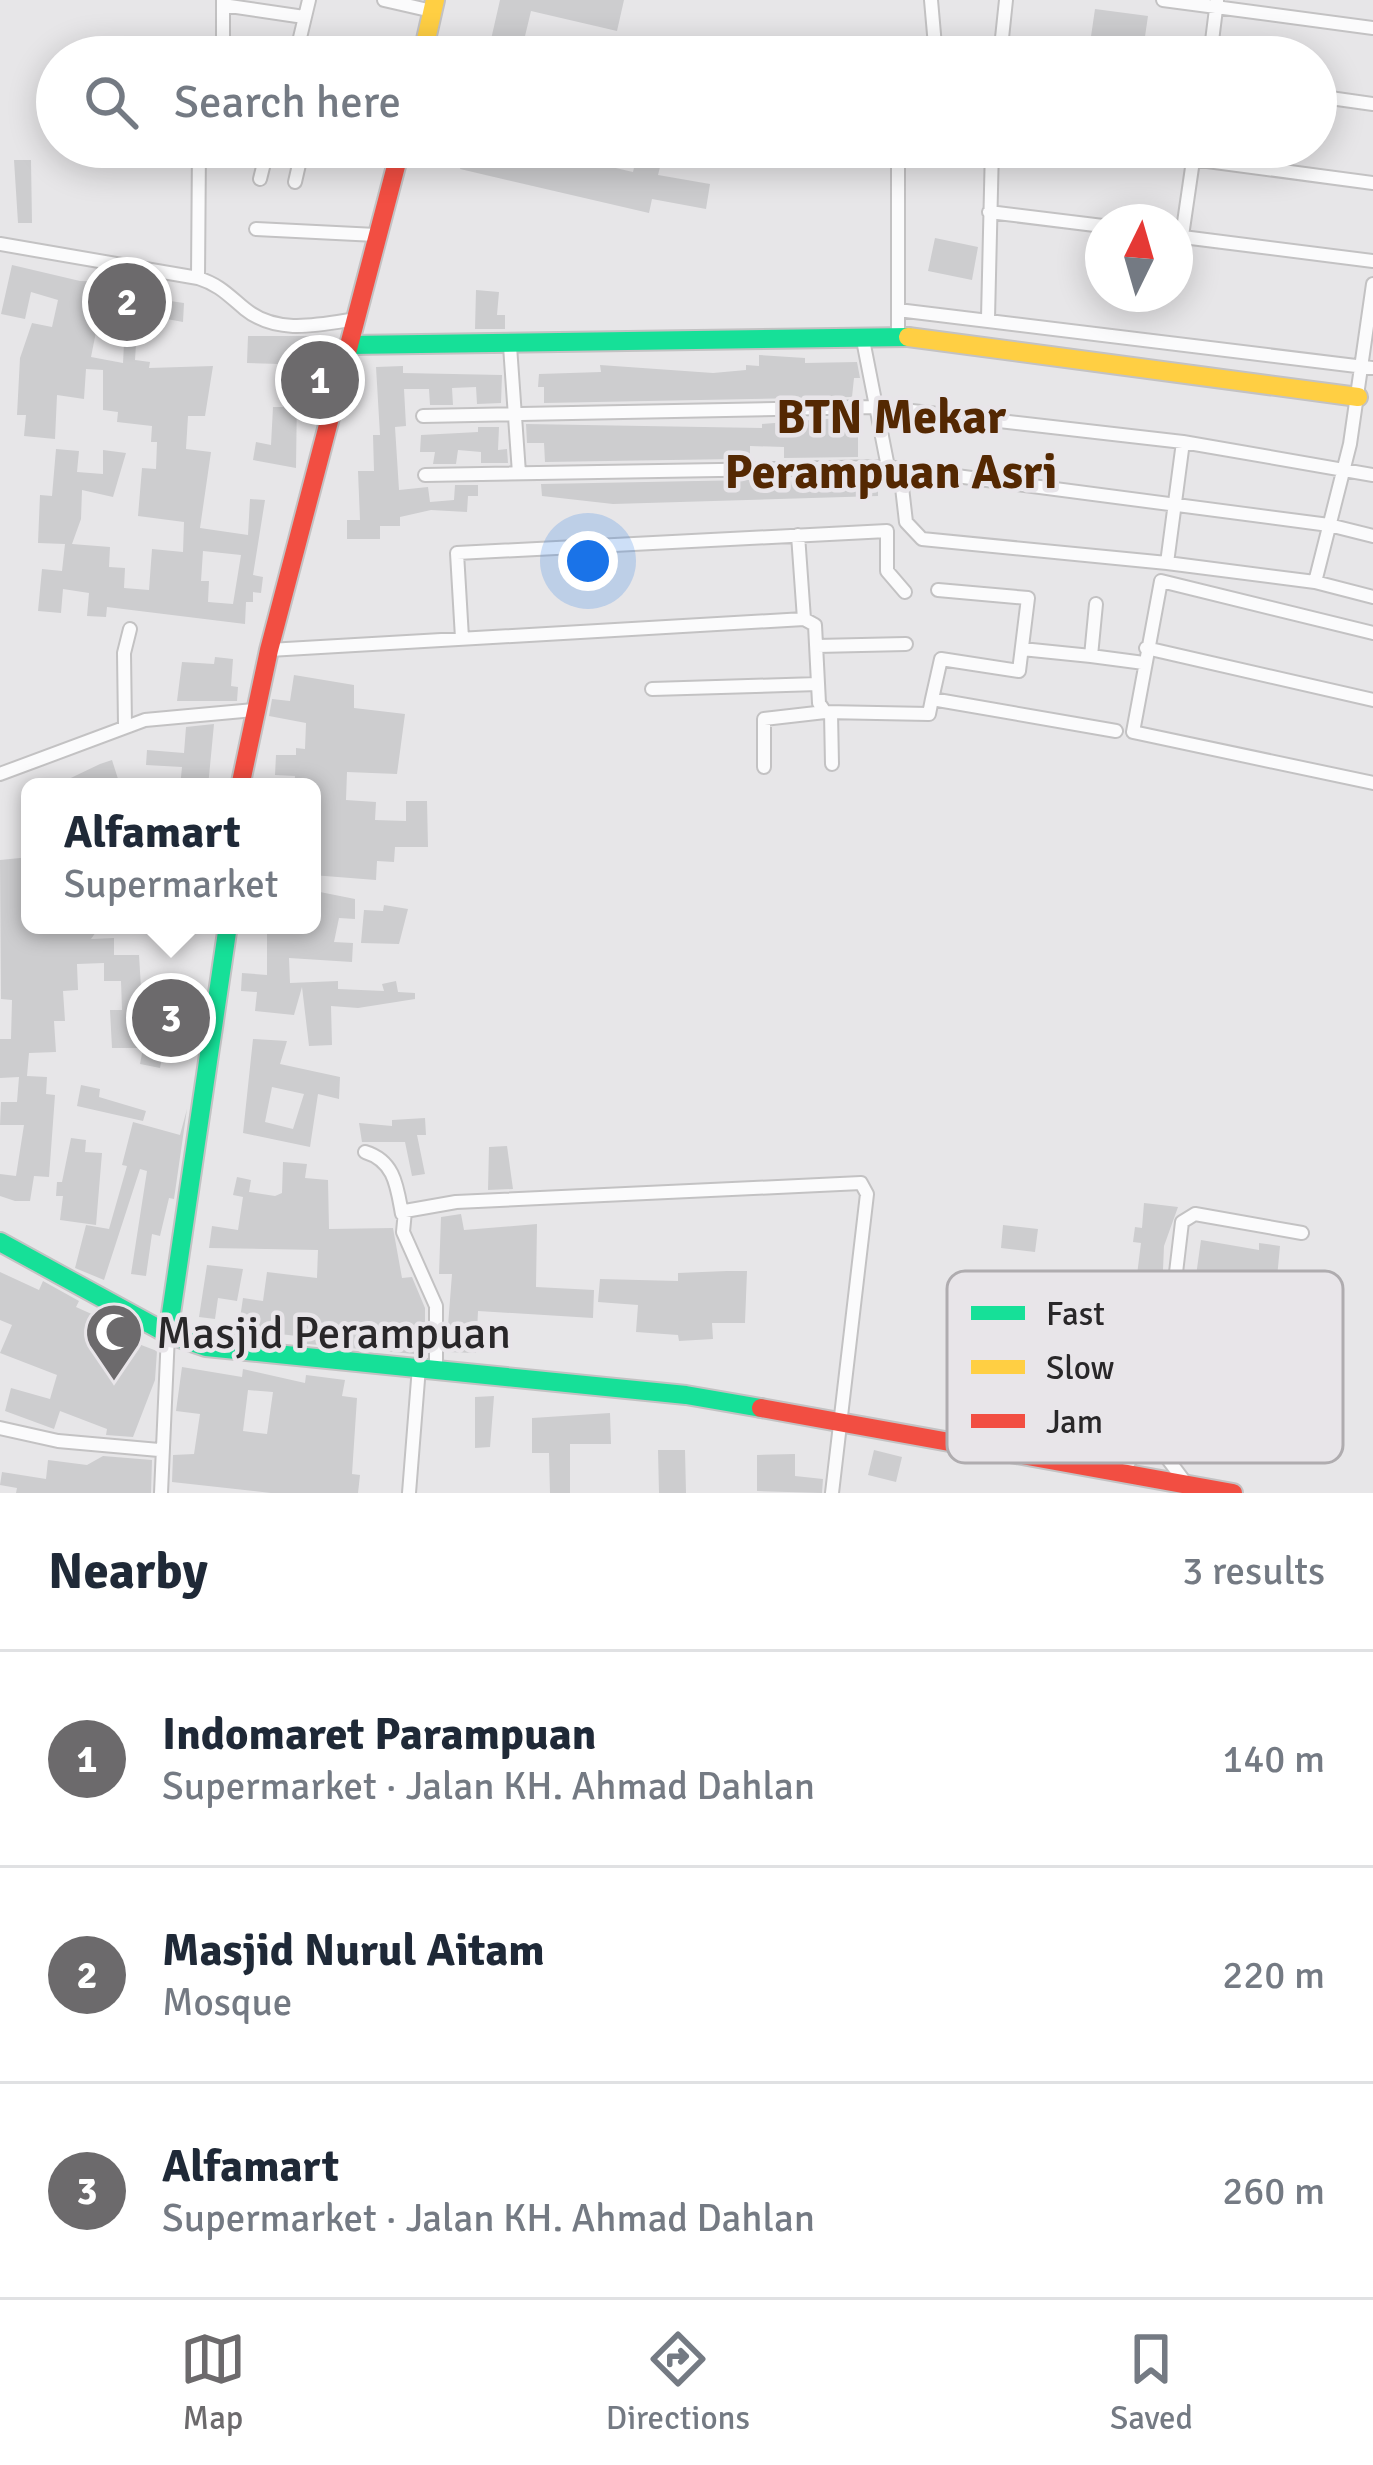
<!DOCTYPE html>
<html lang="en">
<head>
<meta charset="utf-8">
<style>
	:root { --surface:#fff; --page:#f2f2f3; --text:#1f2937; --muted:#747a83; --line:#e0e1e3; --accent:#6c6a6c }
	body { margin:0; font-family:Signika,sans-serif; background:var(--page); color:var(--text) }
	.compass { position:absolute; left:1085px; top:204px; width:108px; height:108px; border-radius:50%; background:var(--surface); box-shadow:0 6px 30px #0003; rotate:5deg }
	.you { position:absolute; left:588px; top:561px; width:42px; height:42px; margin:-30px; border:9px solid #fff; border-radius:50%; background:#1a73e8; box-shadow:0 0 0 18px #1a73e833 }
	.badge { display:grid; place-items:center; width:78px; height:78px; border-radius:50%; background:var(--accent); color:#fff; font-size:39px; font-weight:700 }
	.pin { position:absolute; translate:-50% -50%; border:6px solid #fff; box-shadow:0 3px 12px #0006 }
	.popup { position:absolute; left:21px; top:778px; width:300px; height:156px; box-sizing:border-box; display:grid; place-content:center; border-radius:18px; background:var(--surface); filter:drop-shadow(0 3px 9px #0005); font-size:39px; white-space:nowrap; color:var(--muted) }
	.popup b { font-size:45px; color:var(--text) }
	.popup::after { content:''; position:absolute; left:50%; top:100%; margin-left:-24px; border:24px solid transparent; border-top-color:var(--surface) }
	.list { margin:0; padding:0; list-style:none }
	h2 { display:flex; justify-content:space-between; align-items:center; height:156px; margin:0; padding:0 48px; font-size:51px }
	h2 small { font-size:39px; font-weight:400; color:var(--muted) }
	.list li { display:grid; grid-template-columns:78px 1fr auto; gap:36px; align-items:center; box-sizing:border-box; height:216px; padding:0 48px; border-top:3px solid var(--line) }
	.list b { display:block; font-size:45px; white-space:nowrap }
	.list p { margin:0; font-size:39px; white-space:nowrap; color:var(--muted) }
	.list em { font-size:39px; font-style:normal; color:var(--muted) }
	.icon { flex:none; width:66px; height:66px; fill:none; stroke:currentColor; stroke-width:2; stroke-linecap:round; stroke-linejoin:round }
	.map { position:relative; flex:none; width:1373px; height:1493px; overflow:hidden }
	.search { position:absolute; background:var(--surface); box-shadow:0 6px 30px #0003; left:36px; right:36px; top:36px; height:132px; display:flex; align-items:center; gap:30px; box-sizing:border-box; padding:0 42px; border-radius:66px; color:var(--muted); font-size:45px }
	.sheet { height:804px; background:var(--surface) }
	nav { display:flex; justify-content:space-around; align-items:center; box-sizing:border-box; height:168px; border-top:3px solid var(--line); background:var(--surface); font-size:33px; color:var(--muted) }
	nav a { display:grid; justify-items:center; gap:6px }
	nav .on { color:var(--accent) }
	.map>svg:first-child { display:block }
	.building { fill:#cdcdcf; fill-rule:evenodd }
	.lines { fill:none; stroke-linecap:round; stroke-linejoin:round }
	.street-casing { stroke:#c3c2c3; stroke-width:16 }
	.fast-casing { stroke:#c3c2c3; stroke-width:22 }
	.slow-casing { stroke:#c3c2c3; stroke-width:22 }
	.jam-casing { stroke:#c3c2c3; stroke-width:22 }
	.street { stroke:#fbfbfc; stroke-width:12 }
	.fast { stroke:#16e098; stroke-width:18 }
	.slow { stroke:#ffcf43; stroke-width:18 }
	.jam { stroke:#f24e42; stroke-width:18 }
	.labels { text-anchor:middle; stroke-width:9; stroke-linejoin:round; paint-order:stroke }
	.poi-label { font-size:45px; fill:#292729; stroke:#e8e5e9; text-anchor:start }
	.neighbourhood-label { font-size:48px; font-weight:bold; fill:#542802; stroke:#e8e5e9 }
	.key { fill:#e8e5e9; stroke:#afacaf; stroke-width:3 }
	.key-label { font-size:33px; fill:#292729 }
</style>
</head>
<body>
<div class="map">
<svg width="1373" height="1493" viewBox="0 0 1373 1493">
	<rect width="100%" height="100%" fill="#e7e6e8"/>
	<path class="building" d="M500,0H624L617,31L531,11L520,57H487Z
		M1095,9L1148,16L1142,57H1088Z
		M466,147H525L633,172L639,147H665L658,175L710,184L706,209L652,199L649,213L460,169Z
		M14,160H31L32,223H18Z
		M935,238L978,247L972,280L928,271Z
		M12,265L80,281L111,282L112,276L152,286L149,298L184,303L183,322L145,315L141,328L137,327L135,360L150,362L149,368L213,366L205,416H188L186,449L211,452L200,528L248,535L250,499L265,500L253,575L263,577L261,593L253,592V602H246L245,624L107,607L106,617L87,616L89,593L63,589L61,613L38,611L42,569L62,571L65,544L38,543L40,495L52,496L56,449L79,451L77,472L103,474V450L126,453L113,497L82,490L81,519L72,544L110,547L109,567L125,568L124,588L149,590L152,549L183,552L184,522L138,516L142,468L156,469L157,442H151L152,426L117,422L118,412L103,410V370L86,369L84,399L57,395L55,439L24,436L26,415H17L20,358L32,323L52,327L58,300L31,292L25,319L1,314ZM99,317L125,324L123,363L91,357ZM203,551L241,555L233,604L208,602L209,581H201Z
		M476,290L499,292L497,315H505V329H475Z
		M248,336H309L308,393L297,394L296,468L253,460L256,442L271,445L273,407H283L280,364L247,363Z
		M759,355L805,358V363L857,362L860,378H854L852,397L544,403V387H538L539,374L601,372L600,365L713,373L746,370V365L759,366Z
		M403,366V373L502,375L501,403L477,404L476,387L452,388L453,405H430L429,389H404L406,426L395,427L399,490L428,487L430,502L454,500L455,485H478V496H468L467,512L431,510L400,517V526H380V539H347V520H360L358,471H374L373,435H380L376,367Z
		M838,418V423L858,422V457L784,458V447L750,446V455L734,454V459L545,462L544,443H527L526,424L762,428V424Z
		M478,427H499L498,450L507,449L508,463H481V452L458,450L456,464H433L435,452H420L421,435L478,432Z
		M750,480L878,482V496L613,504L542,496L541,484Z
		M215,657L233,659L231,686L238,687L237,701H177L182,662L214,664Z
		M294,675L354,685V708L405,714L397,774L347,772L346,800L376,802L375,820L406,821V801H427L428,847H395L394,862L377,861L376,880L312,875V787H294L295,776L275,775L276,755H296V748L305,749L306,723L269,716L272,699L290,701Z
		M214,724L208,787H180L182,767L146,765L147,750L184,753L186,727Z
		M112,760L119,782L52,787L100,764Z
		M30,857V925L76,929L101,925L91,939L114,938V955H139L142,1004L183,1005V1019H189L188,1044L165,1043L160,1068L140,1064L143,1048H112L110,1010H122L121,981H104V963L77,964L78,990L63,991L65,1021H54L56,1052L29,1053L27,1076L47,1077L46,1094L55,1095L49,1177L34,1176L30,1201H15L0,1196V1174L16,1176L24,1125H0L1,1102H17L19,1077L0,1078V1039H11L12,1000L1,999L0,860Z
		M320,892L355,899V919L339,918L334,942L353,943L352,962L289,958L290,983L338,981V989L384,991L382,984L396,981L398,992L415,993V999L358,1008L331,1006L332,1045L309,1046L302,987L294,1015L255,1011L257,992L241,991L242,973L267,975V925L317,926Z
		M384,905L408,909L399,944L361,943L364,910L383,911Z
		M253,1039L287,1041L280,1064L340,1077L339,1099L318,1094L310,1147L243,1133ZM272,1087L304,1094L293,1129L265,1122Z
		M81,1085L100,1089L99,1097L146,1111L143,1121L77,1106Z
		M187,1109L174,1199L169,1198L160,1236L152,1234L146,1276L131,1274L147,1171L140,1169L104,1280L75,1268L86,1225L109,1229L127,1166L122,1165L133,1122L180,1135Z
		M425,1118L426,1135H417L425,1174L412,1176L405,1142H362L359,1123L392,1126V1120Z
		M71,1138L86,1140L85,1152L102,1153L96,1225L60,1220L63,1196H56L57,1182H62Z
		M507,1146L513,1189L488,1190L489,1147Z
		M283,1162L307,1164L305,1178L328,1180L329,1229L393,1228L402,1278L412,1277L425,1308V1355L297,1343V1336L262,1332V1339L225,1335L226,1324L239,1325L243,1298L263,1301L267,1272L317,1278L318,1250L209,1248L212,1226L238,1230L243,1197L233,1195L237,1177L251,1180L249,1192L275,1196L282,1193Z
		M1144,1203L1178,1207L1164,1246L1162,1294L1135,1291L1141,1243L1133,1242L1135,1227L1142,1228Z
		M461,1214L464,1230L537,1224L536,1287L594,1290L593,1318L478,1311L476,1353L446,1352L452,1274H439L441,1217Z
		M1003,1225L1038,1229L1035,1252L1001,1248Z
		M1201,1240L1259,1250V1243L1280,1246L1277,1278L1292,1280L1289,1305L1194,1290Z
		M207,1265L243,1269L237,1301L218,1298L215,1319L199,1317Z
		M727,1271H747L745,1323H712L713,1339L679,1341L678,1335L636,1332L638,1305L598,1302L600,1279L678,1281V1273Z
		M0,1272L39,1290L43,1281L79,1301L76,1307L96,1316L91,1326L157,1351L155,1380L133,1437L106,1435L107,1429L60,1411L54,1429L5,1411L11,1388L50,1399L57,1375L0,1353L12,1325L0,1320Z
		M999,1303L1013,1305L1007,1376L980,1373L989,1332L995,1333Z
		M182,1367L242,1377L243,1369L305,1383L306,1375L345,1380L342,1396L357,1398L352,1474L360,1475L358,1493H271L172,1482L173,1455L194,1454L200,1414L176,1411ZM248,1390L273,1392L267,1434L243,1431Z
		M1118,1385L1152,1389L1149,1411L1115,1407Z
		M494,1396L490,1447L475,1448V1397Z
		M610,1413L611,1444H570V1493H550L549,1453H532V1418Z
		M658,1450H685L686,1493H659Z
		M874,1450L902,1457L896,1482L868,1475Z
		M795,1454V1476L823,1479L822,1493L757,1491V1455Z
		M103,1456L152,1460L151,1493H16L17,1488L0,1485L2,1472L46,1479L48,1460L87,1465Z"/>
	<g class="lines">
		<defs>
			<path id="street" d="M309,0L298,46L367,57
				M384,0L432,11
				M931,0L936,57
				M1163,0L1373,28
				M223,5L304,17
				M223,57V1
				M1000,57L1006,0
				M1210,57L1217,1
				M1316,96L1373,104
				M1102,147L1373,183
				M260,179L268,147
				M295,182L303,147
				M989,212L1103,226
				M256,229L376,235
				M1175,236L1373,261
				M1182,236L1195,147
				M0,244L198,278C220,285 228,295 245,309C277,335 318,325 356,319
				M198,278L199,147
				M898,310L1373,368
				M988,318L992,147
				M862,335L888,467
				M898,336V147
				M510,346L519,473
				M423,416L877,407L1183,442L1373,475
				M900,470L906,522L922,539L1167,563L1183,442
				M425,475L888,467L1329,525L1373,536
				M798,535L804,619
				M1167,563L1315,582L1373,597
				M1315,582L1350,444L1373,284
				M1373,633L1161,581L1133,732L1373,783
				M462,638L457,553L887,531V571L905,592
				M817,646L906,644
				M1146,648L1373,700
				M1022,649L1091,656L1096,604
				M269,650L804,619L815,625L819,703L825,712L929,714L932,699L1116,731
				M1091,656L1144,663
				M652,689L818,684
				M932,699L941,659L1019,671L1028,598L938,590
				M831,713L832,764
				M125,726L124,653L130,629
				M764,767V719L825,712
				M0,774L145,720L254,710
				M365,1152C395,1161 397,1187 402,1214
				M1174,1298L1292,1316
				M436,1370V1306L403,1232L405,1211L456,1202L861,1183L867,1194L832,1493
				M0,1428L58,1441L159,1450
				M1012,1453L1023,1354
				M1121,1472L1158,1424
				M1185,1482L1167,1458L1158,1424L1182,1222L1195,1214L1302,1233
				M161,1493L168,1334
				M409,1493L419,1367"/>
			<path id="fast" d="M350,345L908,337
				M0,1242L168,1334L206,1347L686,1395L761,1408
				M168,1334L228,925"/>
			<path id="slow" d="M422,57L435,0
				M908,337L1358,397"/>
			<path id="jam" d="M240,787L269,650L401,147
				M761,1408L1233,1493"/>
		</defs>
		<use href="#street" class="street-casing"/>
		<use href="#fast" class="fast-casing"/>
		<use href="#slow" class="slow-casing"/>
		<use href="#jam" class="jam-casing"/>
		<use href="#street" class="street"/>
		<use href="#fast" class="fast"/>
		<use href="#slow" class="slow"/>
		<use href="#jam" class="jam"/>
	</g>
	<defs>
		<symbol id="mosque-pin" viewBox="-11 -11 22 30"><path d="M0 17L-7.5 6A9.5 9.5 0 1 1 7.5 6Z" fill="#6c6a6c" stroke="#e8e5e9"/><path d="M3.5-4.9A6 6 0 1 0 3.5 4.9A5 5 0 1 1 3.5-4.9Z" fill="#fff"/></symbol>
	</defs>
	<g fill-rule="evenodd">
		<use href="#mosque-pin" x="81" y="1299" width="66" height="90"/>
	</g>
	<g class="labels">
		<g class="poi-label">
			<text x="156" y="1348">Masjid Perampuan</text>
		</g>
		<g class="neighbourhood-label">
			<text x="891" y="433">BTN Mekar<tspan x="891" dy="55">Perampuan Asri</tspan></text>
		</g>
	</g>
	<rect x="947" y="1271" width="396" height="192" rx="18" class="key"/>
	<rect x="971" y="1306" width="54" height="14" fill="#16e098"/>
	<rect x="971" y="1360" width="54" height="14" fill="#ffcf43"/>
	<rect x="971" y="1414" width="54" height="14" fill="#f24e42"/>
	<g class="key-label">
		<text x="1046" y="1325">Fast</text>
		<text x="1046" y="1379">Slow</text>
		<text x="1046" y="1433">Jam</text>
	</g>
</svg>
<svg class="compass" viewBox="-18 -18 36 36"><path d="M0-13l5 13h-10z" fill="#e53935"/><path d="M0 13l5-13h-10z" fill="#747a83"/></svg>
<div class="you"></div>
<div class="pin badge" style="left:320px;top:380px">1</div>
<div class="pin badge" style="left:127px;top:302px">2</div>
<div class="pin badge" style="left:171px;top:1018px">3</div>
<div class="popup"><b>Alfamart</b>Supermarket</div>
<div class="search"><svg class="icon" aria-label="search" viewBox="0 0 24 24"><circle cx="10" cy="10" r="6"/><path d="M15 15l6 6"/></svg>Search here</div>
</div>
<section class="sheet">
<h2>Nearby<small>3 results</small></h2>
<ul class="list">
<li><span class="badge">1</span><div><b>Indomaret Parampuan</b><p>Supermarket · Jalan KH. Ahmad Dahlan</p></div><em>140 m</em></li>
<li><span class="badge">2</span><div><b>Masjid Nurul Aitam</b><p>Mosque</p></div><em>220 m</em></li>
<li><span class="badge">3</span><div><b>Alfamart</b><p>Supermarket · Jalan KH. Ahmad Dahlan</p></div><em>260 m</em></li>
</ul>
</section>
<nav>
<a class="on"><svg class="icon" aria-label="map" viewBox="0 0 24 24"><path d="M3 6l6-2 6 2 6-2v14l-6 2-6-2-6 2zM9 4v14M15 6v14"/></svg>Map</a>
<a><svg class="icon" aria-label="directions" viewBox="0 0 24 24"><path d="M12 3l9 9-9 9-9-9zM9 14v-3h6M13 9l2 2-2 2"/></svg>Directions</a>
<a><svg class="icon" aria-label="saved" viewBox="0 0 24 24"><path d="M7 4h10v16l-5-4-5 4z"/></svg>Saved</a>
</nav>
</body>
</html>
